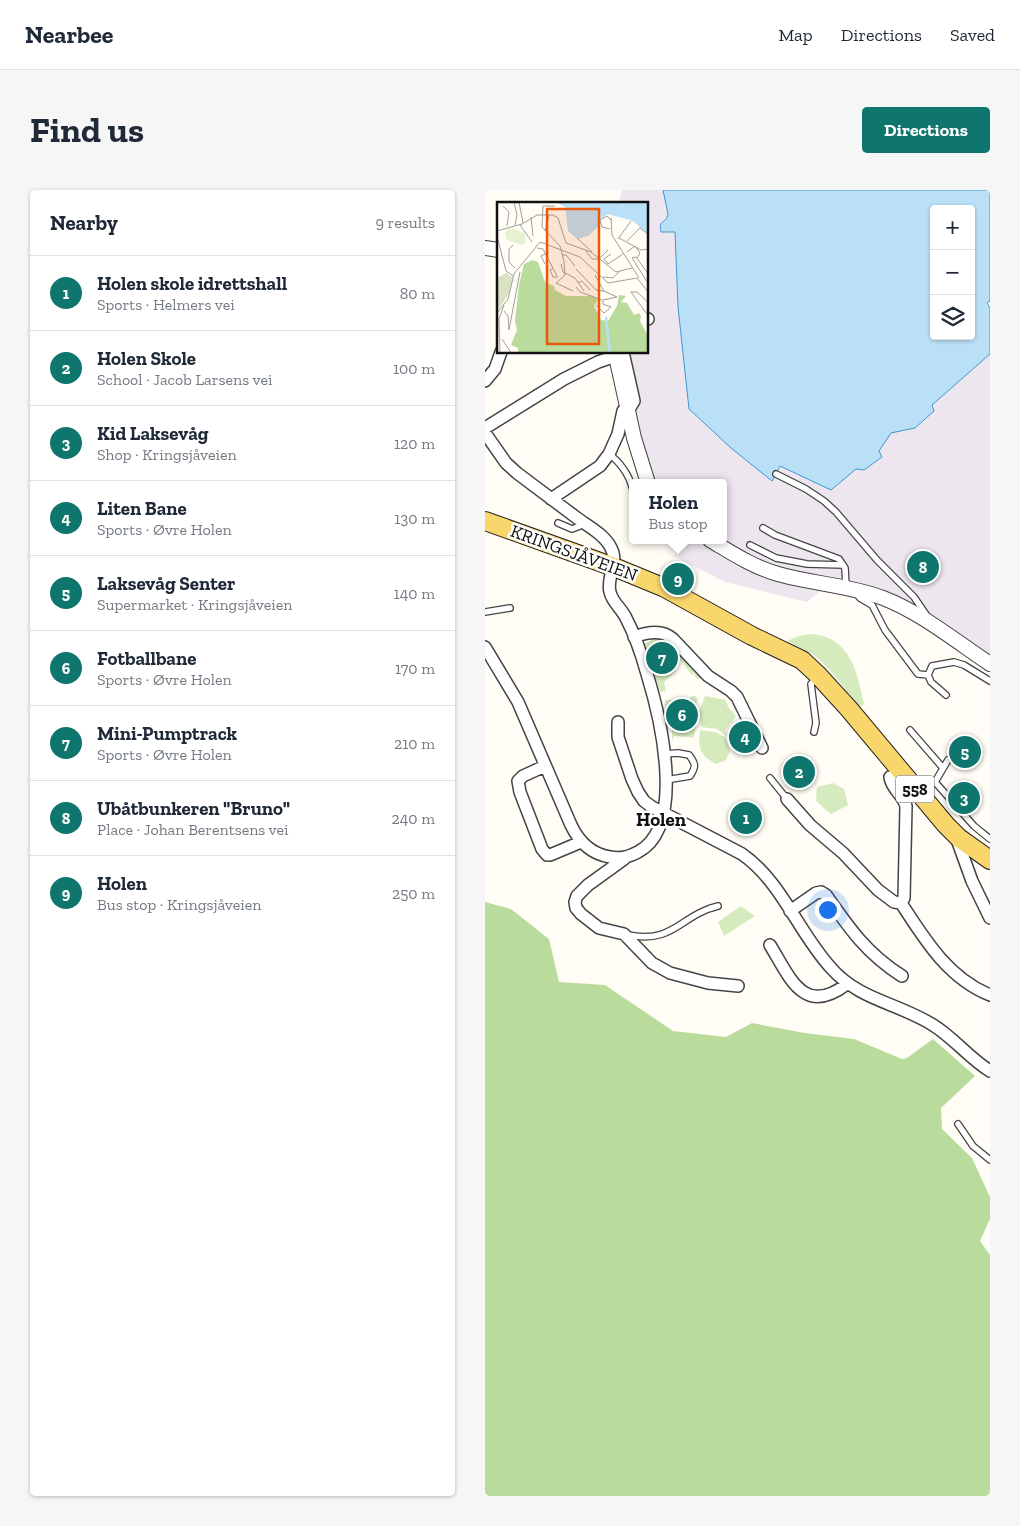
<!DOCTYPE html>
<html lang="en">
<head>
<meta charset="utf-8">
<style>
	:root { --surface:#fff; --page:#f6f6f7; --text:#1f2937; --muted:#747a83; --line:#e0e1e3; --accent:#0f766e }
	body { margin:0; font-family:"Zilla Slab",serif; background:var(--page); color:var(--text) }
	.controls { position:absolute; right:15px; top:15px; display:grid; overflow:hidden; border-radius:5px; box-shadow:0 1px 4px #0004 }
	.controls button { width:45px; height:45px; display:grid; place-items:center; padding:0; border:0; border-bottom:1px solid var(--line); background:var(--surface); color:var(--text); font:25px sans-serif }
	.you { position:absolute; left:342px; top:719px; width:18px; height:18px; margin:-12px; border:4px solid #fff; border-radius:50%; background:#1a73e8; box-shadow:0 0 0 8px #1a73e833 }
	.badge { display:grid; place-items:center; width:32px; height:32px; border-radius:50%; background:var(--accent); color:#fff; font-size:16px; font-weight:700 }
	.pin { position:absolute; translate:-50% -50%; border:2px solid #fff; box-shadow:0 1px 5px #0006 }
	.popup { position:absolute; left:144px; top:289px; width:98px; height:65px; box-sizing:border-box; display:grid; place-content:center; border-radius:5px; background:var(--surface); filter:drop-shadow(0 1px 4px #0005); font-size:16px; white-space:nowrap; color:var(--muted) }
	.popup b { font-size:19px; color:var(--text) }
	.popup::after { content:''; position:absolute; left:50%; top:100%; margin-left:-10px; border:10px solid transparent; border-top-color:var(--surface) }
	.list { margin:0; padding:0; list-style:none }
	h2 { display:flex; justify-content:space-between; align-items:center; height:65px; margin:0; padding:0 20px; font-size:21px }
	h2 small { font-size:16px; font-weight:400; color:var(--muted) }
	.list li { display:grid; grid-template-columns:32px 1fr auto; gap:15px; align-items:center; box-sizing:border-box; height:75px; padding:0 20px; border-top:1px solid var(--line) }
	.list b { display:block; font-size:19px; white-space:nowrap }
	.list p { margin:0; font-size:16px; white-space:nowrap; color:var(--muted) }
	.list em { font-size:16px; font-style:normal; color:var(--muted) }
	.icon { flex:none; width:28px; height:28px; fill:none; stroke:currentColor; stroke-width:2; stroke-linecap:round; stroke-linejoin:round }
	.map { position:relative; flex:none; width:505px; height:1306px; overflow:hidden; border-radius:5px }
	header { display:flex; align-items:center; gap:30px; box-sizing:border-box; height:70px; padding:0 25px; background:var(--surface); border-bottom:1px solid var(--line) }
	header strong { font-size:24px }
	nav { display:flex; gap:28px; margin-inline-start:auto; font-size:18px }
	.intro { display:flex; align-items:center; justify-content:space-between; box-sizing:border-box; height:120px; padding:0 30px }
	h1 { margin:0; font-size:35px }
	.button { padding:12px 22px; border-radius:5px; background:var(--accent); color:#fff; font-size:18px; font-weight:700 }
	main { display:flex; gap:30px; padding:0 30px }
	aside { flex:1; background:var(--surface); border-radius:5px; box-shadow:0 1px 4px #0004 }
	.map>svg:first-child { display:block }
	.industrial { fill:#eee6ef }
	.green { fill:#d5ebbd }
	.forest { fill:#b9dc9c }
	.pitch { fill:#e6f2cf }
	.water { fill:#b9e0f7; stroke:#3f96cf; fill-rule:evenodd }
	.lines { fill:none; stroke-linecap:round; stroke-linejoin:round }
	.service-casing { stroke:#444; stroke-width:8 }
	.minor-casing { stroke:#444; stroke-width:14 }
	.tertiary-casing { stroke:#444; stroke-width:16 }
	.primary-casing { stroke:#222; stroke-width:20 }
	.service { stroke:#fff; stroke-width:5.5 }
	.minor { stroke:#fff; stroke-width:11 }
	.tertiary { stroke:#fff; stroke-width:14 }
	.primary { stroke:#f9d66b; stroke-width:18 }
	.labels { text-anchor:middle; stroke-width:5; stroke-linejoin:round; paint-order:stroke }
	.shield { fill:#fff; stroke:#585858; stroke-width:1 }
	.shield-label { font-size:16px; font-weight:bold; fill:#111 }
	.street-label { font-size:18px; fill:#111; stroke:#fff }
	.neighbourhood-label { font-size:19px; font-weight:bold; fill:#111; stroke:#fff }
	.inset-river { fill:none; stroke:#b9e0f7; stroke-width:2.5 }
	.inset-road { fill:none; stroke:#a09f9a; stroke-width:1 }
	.view { fill:#e8590c; fill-opacity:0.15; stroke:#e8590c; stroke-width:2.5 }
	.inset-edge { fill:none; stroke:#111; stroke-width:2.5 }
</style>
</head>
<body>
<header>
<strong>Nearbee</strong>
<nav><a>Map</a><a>Directions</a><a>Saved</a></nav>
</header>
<div class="intro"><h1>Find us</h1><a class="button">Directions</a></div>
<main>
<aside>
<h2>Nearby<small>9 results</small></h2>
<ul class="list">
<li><span class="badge">1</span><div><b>Holen skole idrettshall</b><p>Sports · Helmers vei</p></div><em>80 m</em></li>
<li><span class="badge">2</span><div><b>Holen Skole</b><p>School · Jacob Larsens vei</p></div><em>100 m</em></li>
<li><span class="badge">3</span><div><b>Kid Laksevåg</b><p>Shop · Kringsjåveien</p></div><em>120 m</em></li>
<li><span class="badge">4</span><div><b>Liten Bane</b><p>Sports · Øvre Holen</p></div><em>130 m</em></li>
<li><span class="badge">5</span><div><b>Laksevåg Senter</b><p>Supermarket · Kringsjåveien</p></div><em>140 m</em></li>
<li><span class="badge">6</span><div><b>Fotballbane</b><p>Sports · Øvre Holen</p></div><em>170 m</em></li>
<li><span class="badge">7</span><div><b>Mini-Pumptrack</b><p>Sports · Øvre Holen</p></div><em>210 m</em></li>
<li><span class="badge">8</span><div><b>Ubåtbunkeren &quot;Bruno&quot;</b><p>Place · Johan Berentsens vei</p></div><em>240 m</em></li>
<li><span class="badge">9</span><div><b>Holen</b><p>Bus stop · Kringsjåveien</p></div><em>250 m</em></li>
</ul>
</aside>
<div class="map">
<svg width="505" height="1306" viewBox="0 0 505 1306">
	<rect width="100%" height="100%" fill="#fffdf5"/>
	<path class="industrial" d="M137,0H178L190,42L193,117L204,219L287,290L295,276L371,279L397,268L394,261L406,243L421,241L446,216L505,164V474L440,433L366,402L340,397L322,412L240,392L189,366L198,350H238V293H167L128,163L162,162V14H134Z"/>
	<path class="green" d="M326,444C366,447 372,482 379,514L375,517L344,479L329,465L302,451L314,446Z
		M180,447L191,459L189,460L217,488L212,489L209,484L207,485L189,463L184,462L182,456H171L169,462L172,464L169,471L172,477L187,471L192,473C194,482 184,487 179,492L181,501L175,502L158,454L166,451L164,448Z
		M207,506H210L213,509L209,519L212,533L208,549L206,547L189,546L187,551V518H180V510L204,509Z
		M220,506L241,510L243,517L251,526L240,540L242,546L232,539L216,537L214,522Z
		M215,540L230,542L240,547L245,561L241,570L231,574C214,564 213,559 215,540Z
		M348,593L359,599L363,615L346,624L331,611L332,597Z
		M256,716L270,726L239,746L233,732Z"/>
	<path class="forest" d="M0,712L26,719L64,749L74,792L120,795L188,841L241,847L267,833L320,843L369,849L417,869L422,868L448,849L490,886L456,918L457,939L487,968L505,1007V1029L495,1051L505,1065V1306H0Z"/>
	<path class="pitch" d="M204,509L205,540L190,541L189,510Z
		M259,535L272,558L271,561L264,565L260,564L254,550L255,536Z"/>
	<path class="water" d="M178,0H505V111L502,113L505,118V164L447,215L449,221L430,238L406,243L394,261L397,267L379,280L371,279L346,300L295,276L287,291L246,258L204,219L193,117L190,42H176C173,28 181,35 183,24ZM449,19H486V146H449Z"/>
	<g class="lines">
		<defs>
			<path id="service" d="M124,264C135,272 144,285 147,297
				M291,284L321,299L339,311L351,322L392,370L429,407L442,426
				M73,333L87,339L100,334
				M278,338L290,345L354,369L360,378L361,396
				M265,355L291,368L322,374L358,375
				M372,404L375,408L387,415L400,440L433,484L443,485L447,476L469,472L479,475L505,491
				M0,422L25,418
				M443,485L446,492L461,505
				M425,540L458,578
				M329,542L331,533L326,494L332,487
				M180,564L193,563L204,565C211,574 211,577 205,586L181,590
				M285,588L302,609
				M450,592L489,636L505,649
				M436,602L450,592L463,570
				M143,745C190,754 195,725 233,716
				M473,934L488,956L505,970"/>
			<path id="minor" d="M162,129H163
				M0,191L10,179L16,162
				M0,238L79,189L113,172L131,166
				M0,243L21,273L32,283C52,298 72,313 92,328C103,336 120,345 126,358C134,372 121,388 125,402C127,412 137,419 141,428C150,445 157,466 162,484C175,526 202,636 153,662C143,667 136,669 125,667C106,664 94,652 86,635L33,512L0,457
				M66,309L115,276L124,264L133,244L138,221L144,219L149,211L138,162
				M149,447C162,442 177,439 188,449L223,486L246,501L252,507L277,558
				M133,532V547L147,589L153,602L159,611L167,617L257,664C297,692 313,742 346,778C374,810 413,813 448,835C469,848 484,868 505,881
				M60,576L38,586L33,591L35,602L57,659L62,665H65L96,652
				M405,587C406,598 418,605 421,616L419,708L416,713
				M302,609L325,635L358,663L393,700L409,712L416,713C440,750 463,788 505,805
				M470,644L487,691L505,728
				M139,669L103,695L92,706L90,712L91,718L96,724L114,738L139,744L167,773L185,783L223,793L253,796
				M305,721L331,703L336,702L341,705C364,738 382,764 417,786
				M285,755C305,788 319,827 362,794"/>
			<path id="tertiary" d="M0,58L14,60
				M130,162L149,248L163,293
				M225,350C247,363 268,377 293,384C328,394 364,395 398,408C435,422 472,452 505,474"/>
			<path id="primary" d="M0,331L129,377L180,398L267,446L317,470L333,485L364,519L461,635L474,648L505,670"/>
		</defs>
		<use href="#service" class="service-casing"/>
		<use href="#minor" class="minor-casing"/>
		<use href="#tertiary" class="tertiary-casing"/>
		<use href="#primary" class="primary-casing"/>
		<use href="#service" class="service"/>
		<use href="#minor" class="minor"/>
		<use href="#tertiary" class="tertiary"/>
		<use href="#primary" class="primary"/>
	</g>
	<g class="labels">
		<rect class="shield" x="411" y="585.5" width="38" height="27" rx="4"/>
		<g class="shield-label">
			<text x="430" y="605">558</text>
		</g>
		<g class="street-label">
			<text transform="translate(89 363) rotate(20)" y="6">KRINGSJÅVEIEN</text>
		</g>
		<g class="neighbourhood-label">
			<text x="176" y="636">Holen</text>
		</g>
	</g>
	<g transform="translate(12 12)">
		<rect width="151" height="151" fill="#fffdf5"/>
		<path d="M35,58L41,60L48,80L57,84L58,88L69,94H96L101,98L97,104L104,118L111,119L120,104L122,93L129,94L124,100L130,101L137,113L142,111L144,114L143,119L151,134V151H21V146L14,143L20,128L18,119L22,83L27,62Z" fill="#b9dc9c"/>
		<path d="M9,71L16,76L12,91L0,110V76Z" fill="#d9e3c4"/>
		<path d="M12,26L28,31L29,40L25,43L10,38L8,32Z" fill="#e6f2cf"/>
		<path d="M59,0H151V32L136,19L111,12L102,18L103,23L91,34L80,37L71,29L68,5Z" fill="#b9e0f7"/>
		<path class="inset-river" d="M109,115L113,152"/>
		<path class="inset-road" d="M17,0L20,13L18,23M22,0L26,21M6,4L12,10L10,24M58,4H46L45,25L63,44L67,59L68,73L59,81L76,89M34,15L36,34M114,16L115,33L142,76M23,23L35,40M113,27L105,25L103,18L110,14L114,18M0,29L25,22L40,13H56L61,16L69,41L94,50L119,70L135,66M48,29L52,13M0,34L9,69L16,74M80,36L95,50M122,36L144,48L152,47M121,37L134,19M130,39L143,26L152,33M16,43L12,47V60L18,66M40,46L46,47L60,74M89,49L95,57H102L111,48M130,50L138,44L143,51L140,56M114,52L107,57L111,62L126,52M65,53H69L78,64M135,56L152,83M135,56L139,55L152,73M48,62L44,54L52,50M64,62L66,70L78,76L87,89M56,66L53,68L56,75H61M79,67L99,88L107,89M98,73L107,89L120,95L106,98V102L114,105L107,111L99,103M106,75L116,76L122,70M81,81L85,79L93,88M79,85L83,90L105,98M134,90L152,115M134,90H140L152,101M7,109L11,114L12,128L23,70M0,111L11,97L17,72L43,40L83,55L111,81L140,76L152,91M5,137L15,152M3,152L2,117L7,103"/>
		<path class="view" d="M50,7H102V142H50Z"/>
		<rect width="151" height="151" class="inset-edge"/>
	</g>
</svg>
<div class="controls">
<button>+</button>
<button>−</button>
<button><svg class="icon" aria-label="layers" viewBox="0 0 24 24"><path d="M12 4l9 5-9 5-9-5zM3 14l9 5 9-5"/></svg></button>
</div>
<div class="you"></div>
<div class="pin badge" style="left:261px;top:628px">1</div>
<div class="pin badge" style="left:314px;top:582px">2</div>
<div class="pin badge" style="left:479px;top:608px">3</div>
<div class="pin badge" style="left:260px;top:547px">4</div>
<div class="pin badge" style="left:480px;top:562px">5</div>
<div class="pin badge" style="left:197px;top:525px">6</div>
<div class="pin badge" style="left:177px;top:468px">7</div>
<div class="pin badge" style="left:438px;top:377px">8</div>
<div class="pin badge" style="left:193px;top:389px">9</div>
<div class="popup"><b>Holen</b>Bus stop</div>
</div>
</main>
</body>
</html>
